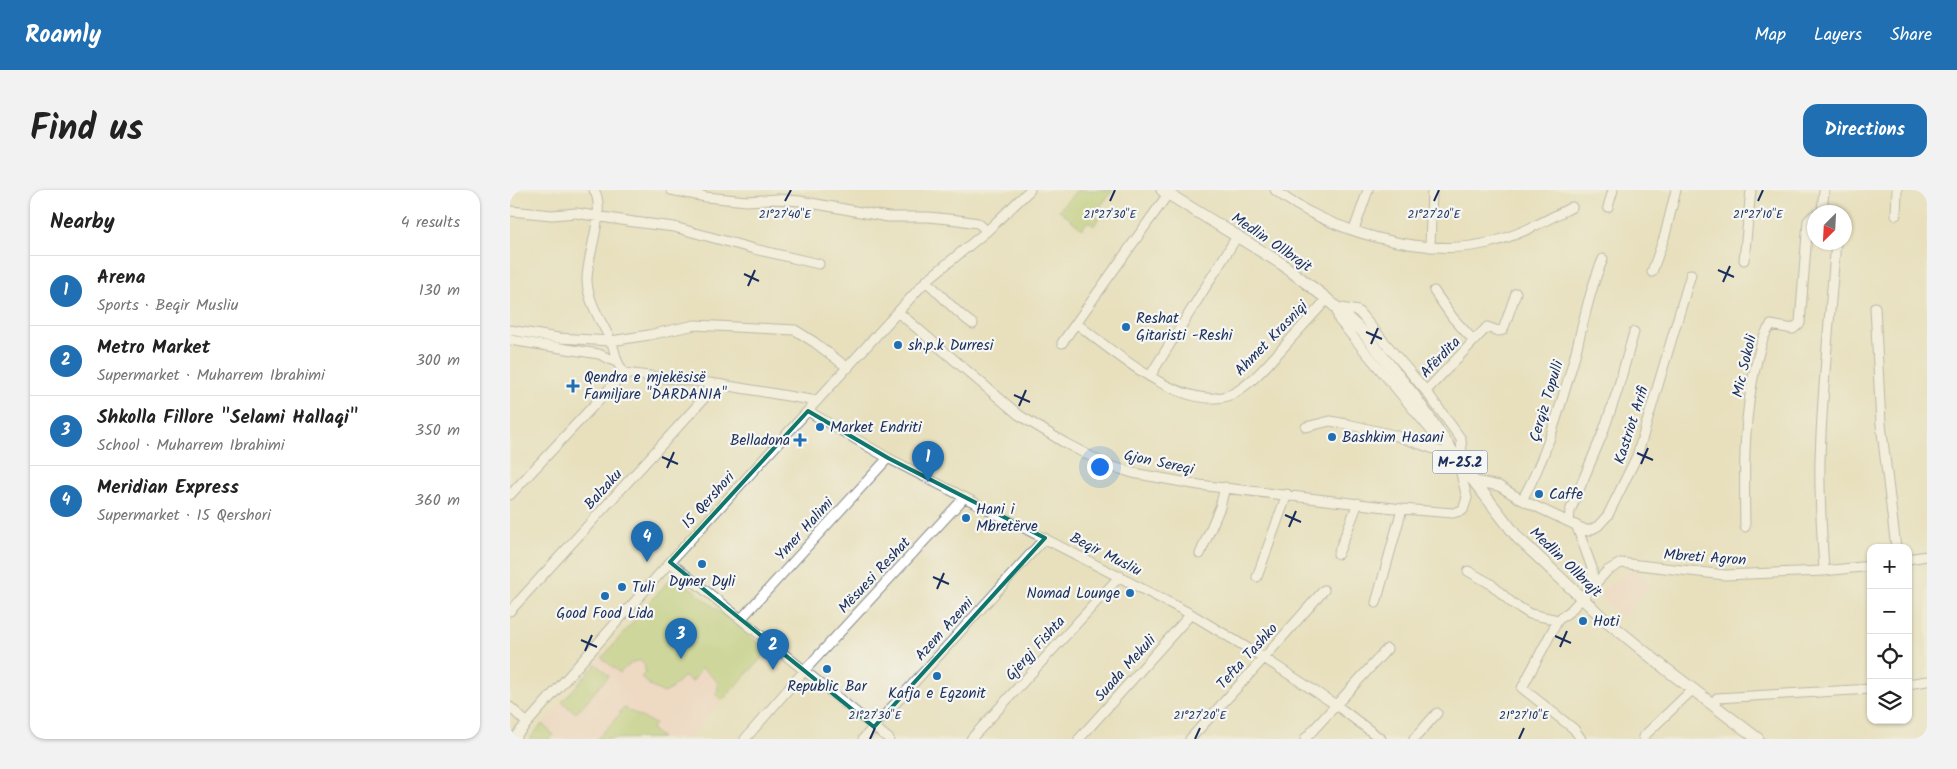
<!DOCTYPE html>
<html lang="en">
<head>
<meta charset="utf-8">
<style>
	:root { --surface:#fff; --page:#f2f2f2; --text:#222; --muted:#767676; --line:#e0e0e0; --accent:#1f6fb2 }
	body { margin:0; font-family:Kalam,sans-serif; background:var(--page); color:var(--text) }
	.controls { position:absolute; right:15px; bottom:15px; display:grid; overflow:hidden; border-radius:10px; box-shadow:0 1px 4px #0004 }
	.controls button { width:45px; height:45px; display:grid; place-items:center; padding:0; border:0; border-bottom:1px solid var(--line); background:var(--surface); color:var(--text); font:25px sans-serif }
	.compass { position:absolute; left:1297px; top:15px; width:45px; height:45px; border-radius:50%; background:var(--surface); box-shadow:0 1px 4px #0004; rotate:204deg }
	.you { position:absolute; left:589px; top:276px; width:18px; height:18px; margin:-12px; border:4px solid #fff; border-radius:50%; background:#1a73e8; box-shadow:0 0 0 8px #1a73e833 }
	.badge { display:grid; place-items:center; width:32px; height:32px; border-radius:50%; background:var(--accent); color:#fff; font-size:16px; font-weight:700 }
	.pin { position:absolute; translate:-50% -41px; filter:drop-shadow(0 1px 2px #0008) }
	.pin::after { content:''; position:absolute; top:26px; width:18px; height:15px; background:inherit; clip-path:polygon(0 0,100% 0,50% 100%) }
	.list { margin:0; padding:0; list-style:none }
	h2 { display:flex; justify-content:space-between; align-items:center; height:65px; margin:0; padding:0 20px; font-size:21px }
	h2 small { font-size:16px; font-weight:400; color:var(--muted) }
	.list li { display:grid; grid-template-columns:32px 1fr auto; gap:15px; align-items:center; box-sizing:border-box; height:70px; padding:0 20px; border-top:1px solid var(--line) }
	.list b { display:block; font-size:19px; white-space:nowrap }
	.list p { margin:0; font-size:16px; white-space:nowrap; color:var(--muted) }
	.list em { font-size:16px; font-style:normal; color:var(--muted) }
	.icon { flex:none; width:28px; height:28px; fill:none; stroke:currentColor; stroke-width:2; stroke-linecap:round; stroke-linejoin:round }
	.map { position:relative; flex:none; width:1417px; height:549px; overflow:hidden; border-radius:15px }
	header { display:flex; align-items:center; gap:30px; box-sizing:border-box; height:70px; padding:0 25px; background:var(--accent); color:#fff }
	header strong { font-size:24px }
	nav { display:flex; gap:28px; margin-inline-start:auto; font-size:18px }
	.intro { display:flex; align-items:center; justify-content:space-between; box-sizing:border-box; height:120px; padding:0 30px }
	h1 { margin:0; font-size:35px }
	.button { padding:12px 22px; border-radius:15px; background:var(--accent); color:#fff; font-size:18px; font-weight:700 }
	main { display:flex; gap:30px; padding:0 30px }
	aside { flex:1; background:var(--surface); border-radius:15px; box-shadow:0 1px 4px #0004 }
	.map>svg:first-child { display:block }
	.built { fill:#f7d0ca }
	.green { fill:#b0cb71; stroke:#667d68 }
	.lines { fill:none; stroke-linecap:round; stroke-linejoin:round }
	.minor-casing { stroke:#82888e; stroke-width:11 }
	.major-casing { stroke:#82888e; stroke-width:13 }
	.minor { stroke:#fff; stroke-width:9 }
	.major { stroke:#fff; stroke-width:11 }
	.marked { fill:none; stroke:#0f766e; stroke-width:4; stroke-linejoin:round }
	.ticks { fill:none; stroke:#1b2f5e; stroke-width:2 }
	.poi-dot { fill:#1f6fb2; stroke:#f6f6f2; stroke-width:2 }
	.labels { text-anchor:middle; stroke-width:4.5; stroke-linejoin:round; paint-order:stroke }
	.shield { fill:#f6f6f2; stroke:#5d6b8a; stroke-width:1 }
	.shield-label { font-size:14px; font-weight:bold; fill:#1b2f5e }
	.street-label { font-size:15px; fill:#1b2f5e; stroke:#f6f6f2 }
	.poi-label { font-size:15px; fill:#1b2f5e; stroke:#f6f6f2; text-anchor:start }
	.ticks-label { font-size:12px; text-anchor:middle; fill:#1b2f5e; stroke:#f6f6f2; stroke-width:4.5; stroke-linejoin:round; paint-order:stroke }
</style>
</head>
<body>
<header>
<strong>Roamly</strong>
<nav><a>Map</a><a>Layers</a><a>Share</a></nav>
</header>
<div class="intro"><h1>Find us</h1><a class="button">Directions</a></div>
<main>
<aside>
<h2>Nearby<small>4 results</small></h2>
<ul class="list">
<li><span class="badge">1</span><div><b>Arena</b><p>Sports · Beqir Musliu</p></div><em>130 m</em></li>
<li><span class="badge">2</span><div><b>Metro Market</b><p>Supermarket · Muharrem Ibrahimi</p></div><em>300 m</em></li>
<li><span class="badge">3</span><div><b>Shkolla Fillore &quot;Selami Hallaqi&quot;</b><p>School · Muharrem Ibrahimi</p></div><em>350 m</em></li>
<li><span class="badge">4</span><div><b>Meridian Express</b><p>Supermarket · 15 Qershori</p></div><em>360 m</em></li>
</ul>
</aside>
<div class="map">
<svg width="1417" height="549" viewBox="0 0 1417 549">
	<rect width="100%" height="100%" fill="#f6f6f2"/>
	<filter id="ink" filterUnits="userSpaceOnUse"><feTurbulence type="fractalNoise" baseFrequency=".02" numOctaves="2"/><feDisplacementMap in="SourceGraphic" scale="10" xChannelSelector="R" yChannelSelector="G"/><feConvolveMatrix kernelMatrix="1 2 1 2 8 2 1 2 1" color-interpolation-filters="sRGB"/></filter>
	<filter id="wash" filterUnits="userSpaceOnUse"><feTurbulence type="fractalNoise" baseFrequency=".0096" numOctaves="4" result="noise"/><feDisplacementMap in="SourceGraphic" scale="20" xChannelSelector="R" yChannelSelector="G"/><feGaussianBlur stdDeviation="1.12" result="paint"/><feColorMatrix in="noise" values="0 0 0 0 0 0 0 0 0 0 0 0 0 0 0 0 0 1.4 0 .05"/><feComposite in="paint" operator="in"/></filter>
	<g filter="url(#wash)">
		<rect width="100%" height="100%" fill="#e8e0bd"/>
		<path class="built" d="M1123,378L1141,394L1113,429L1087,405Z
			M164,388L172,391L258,461L177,549H19L159,390Z"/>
		<path class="green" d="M567,0H603L585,23L589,27L584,36L578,31L572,39L549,20Z
			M164,388L172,391L258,461L212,511L205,504L208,500L207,491L192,478L182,492L174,486L160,500L154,503L142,497L131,487L135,483C136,460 117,475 110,483L92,468L159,390Z
			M86,474L99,486L66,523L52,512Z
			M114,518L145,534L141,539L152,548L87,549L111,523L109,522Z
			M32,534L44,545L40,549H19Z"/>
	</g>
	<g filter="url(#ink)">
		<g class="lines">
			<defs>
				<path id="minor" d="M84,0C97,19 76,67 77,91C78,113 92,132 101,151C107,165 104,170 114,183
					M161,0L196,7L237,11L267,9L290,11L378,27H418L448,30L468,33L477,41
					M765,0C816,41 914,68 978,53C1008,46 1035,31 1062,17
					M658,4L566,133C601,160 680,229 726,202C744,191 757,175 771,160C786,143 802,126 817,109
					M1098,17L1103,0
					M0,21L42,25L66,23L124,32L164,37L244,59L309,74
					M1312,22L1314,0
					M1386,25L1387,0
					M844,40L858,0
					M920,57L922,0
					M1234,70L1241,0
					M1142,82L1155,45L1166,0
					M416,91C432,105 446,123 463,134
					M924,101L943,128L964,151
					M1365,117L1371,234L1386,358
					M388,122L509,225L555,253L597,275L623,283L689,295L892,319L943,323L953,320L957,308L947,267L884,245L837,234L820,231L796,237
					M0,140L48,148L101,151L139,145L185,135L285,140L304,152L338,178
					M0,150L89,164L106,172
					M552,153L566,133
					M114,183L207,194L307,211
					M640,186L728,45
					M916,201L977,137L988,141L993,140L1006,103
					M298,221L378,268L681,424L754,468L826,515L871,549
					M929,250L829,130L826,117L848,121L916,201L951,249L953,277
					M965,291L989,296L1012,310C1037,266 1050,217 1064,169C1073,135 1079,101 1093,69
					M0,305L114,183
					M1012,310L1078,341L1088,336L1098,325L1127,266L1181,84
					M1059,332L1060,321L1092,245L1107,202L1124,142
					M1067,337L1082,378L1083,394
					M1235,337C1234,281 1233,224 1247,170C1251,156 1252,146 1261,135L1283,139L1290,133L1298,31L1304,25
					M690,364L710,317L715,297
					M828,364L848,313
					M1398,369L1417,366
					M160,372L379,549
					M958,381L981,394L1002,413L1020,424L1048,430
					M1314,381C1312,344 1309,307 1310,270C1312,198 1320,125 1326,52
					M747,387L777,304
					M866,413L892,319
					M0,421L207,194
					M231,429L378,268
					M1398,494L1417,491
					M1203,513L1207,508L1361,499
					M0,517L17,533
					M1133,547L1183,499
					M3,549L160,372L416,91L477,41L520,0
					M235,549L294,481L454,308
					M353,549L535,348
					M461,549L610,386
					M569,549L681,424
					M680,549L754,468L814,400
					M795,549L877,459
					M904,549L927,523
					M1071,549L1064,539L1012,498L1048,430L1060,421L1097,381L1111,373L1215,385L1314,381L1361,376"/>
				<path id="major" d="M652,0L772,74L817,109L853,142L905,207L953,277L1008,348L1092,427L1156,479L1248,549"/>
			</defs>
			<use href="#minor" class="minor-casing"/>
			<use href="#major" class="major-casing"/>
			<use href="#minor" class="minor"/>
			<use href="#major" class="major"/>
		</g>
	</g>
	<path d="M0 0H1417V549H0ZM298,221L378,268L535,348L364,537L160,372Z" fill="#e8e0bd" fill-opacity=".55" fill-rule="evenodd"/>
	<path class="marked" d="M298,221L378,268L535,348L364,537L160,372Z"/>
	<path class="ticks" d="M275,11L281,0M600,11L605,0M924,11L929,0M1248,11L1253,0M1208,80L1224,87M234,84L249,91M1213,92L1220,76M238,96L245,80M856,142L872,149M861,154L868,138M504,205L520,212M509,216L516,200M1127,263L1143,270M152,267L168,274M1131,274L1138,258M157,278L164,262M775,325L791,332M779,337L786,321M423,387L439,394M427,399L434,383M1045,446L1061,453M71,450L87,457M1050,457L1057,441M75,461L82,445M360,549L365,538M685,549L690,538M1009,549L1014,538"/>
	<g class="poi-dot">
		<circle cx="616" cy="137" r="5"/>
		<circle cx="388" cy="155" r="5"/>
		<path d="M60.5 188.5h5v5h5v5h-5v5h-5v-5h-5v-5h5z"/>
		<circle cx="310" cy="237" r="5"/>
		<circle cx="822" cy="247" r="5"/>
		<path d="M287.5 242.5h5v5h5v5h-5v5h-5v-5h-5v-5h5z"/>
		<circle cx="1029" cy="304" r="5"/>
		<circle cx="456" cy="328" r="5"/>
		<circle cx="192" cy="374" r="5"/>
		<circle cx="112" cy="397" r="5"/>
		<circle cx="620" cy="403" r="5"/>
		<circle cx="95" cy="406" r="5"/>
		<circle cx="1073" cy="431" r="5"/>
		<circle cx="317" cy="479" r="5"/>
		<circle cx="427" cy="486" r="5"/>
	</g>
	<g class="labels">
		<rect class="shield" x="922.5" y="260.5" width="55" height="23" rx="4"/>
		<g class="shield-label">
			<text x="950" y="277">M-25.2</text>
		</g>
		<g class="street-label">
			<text transform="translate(762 52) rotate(34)" y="5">Medlin Ollbrajt</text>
			<text transform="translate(761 148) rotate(-46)" y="5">Ahmet Krasniqi</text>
			<text transform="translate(930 167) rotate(-46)" y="5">Afërdita</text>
			<text transform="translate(1234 176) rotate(-77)" y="5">Mic Sokoli</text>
			<text transform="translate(1036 211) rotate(-73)" y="5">Çerqiz Topulli</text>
			<text transform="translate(1121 235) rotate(-72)" y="5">Kastriot Arifi</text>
			<text transform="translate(649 272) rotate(12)" y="5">Gjon Sereqi</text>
			<text transform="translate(93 299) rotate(-48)" y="5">Balzaku</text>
			<text transform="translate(198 310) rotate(-48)" y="5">15 Qershori</text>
			<text transform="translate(294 339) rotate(-48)" y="5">Ymer Halimi</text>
			<text transform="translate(596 364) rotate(27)" y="5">Beqir Musliu</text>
			<text transform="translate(1195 367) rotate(4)" y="5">Mbreti Agron</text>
			<text transform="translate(1056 372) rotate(44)" y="5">Medlin Ollbrajt</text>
			<text transform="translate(364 385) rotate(-47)" y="5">Mësuesi Reshat</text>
			<text transform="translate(434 439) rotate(-48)" y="5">Azem Azemi</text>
			<text transform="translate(525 458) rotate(-48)" y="5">Gjergj Fishta</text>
			<text transform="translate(737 466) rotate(-48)" y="5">Tefta Tashko</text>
			<text transform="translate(615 478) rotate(-48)" y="5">Suada Mekuli</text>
		</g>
		<g class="poi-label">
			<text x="626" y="133">Reshat<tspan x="626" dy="17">Gitaristi -Reshi</tspan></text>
			<text x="398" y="160">sh.p.k Durresi</text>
			<text x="74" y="192">Qendra e mjekësisë<tspan x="74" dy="17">Familjare "DARDANIA"</tspan></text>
			<text x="320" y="242">Market Endriti</text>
			<text x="832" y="252">Bashkim Hasani</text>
			<text x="280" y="255" text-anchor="end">Belladona</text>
			<text x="1039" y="309">Caffe</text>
			<text x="466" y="324">Hani i<tspan x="466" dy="17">Mbretërve</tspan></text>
			<text x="192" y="396" text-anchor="middle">Dyner Dyli</text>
			<text x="122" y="402">Tuli</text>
			<text x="610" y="408" text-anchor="end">Nomad Lounge</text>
			<text x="95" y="428" text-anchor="middle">Good Food Lida</text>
			<text x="1083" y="436">Hoti</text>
			<text x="317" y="501" text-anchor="middle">Republic Bar</text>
			<text x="427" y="508" text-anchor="middle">Kafja e Egzonit</text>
		</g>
	</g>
	<g class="ticks-label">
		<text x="275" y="28">21°27'40"E</text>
		<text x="600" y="28">21°27'30"E</text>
		<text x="924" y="28">21°27'20"E</text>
		<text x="1248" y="28">21°27'10"E</text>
		<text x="365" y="529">21°27'30"E</text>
		<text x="690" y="529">21°27'20"E</text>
		<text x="1014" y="529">21°27'10"E</text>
	</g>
</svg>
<div class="controls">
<button>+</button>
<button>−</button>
<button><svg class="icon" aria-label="locate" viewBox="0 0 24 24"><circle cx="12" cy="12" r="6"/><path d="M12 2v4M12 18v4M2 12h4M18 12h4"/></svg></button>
<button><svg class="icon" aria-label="layers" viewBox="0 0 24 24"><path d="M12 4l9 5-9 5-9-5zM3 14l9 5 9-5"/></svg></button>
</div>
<svg class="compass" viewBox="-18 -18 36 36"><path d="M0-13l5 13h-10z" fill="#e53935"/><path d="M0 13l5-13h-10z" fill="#767676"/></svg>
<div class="you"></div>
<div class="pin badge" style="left:418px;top:292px">1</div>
<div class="pin badge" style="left:263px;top:480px">2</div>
<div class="pin badge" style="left:171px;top:469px">3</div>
<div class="pin badge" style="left:137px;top:372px">4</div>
</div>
</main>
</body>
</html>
